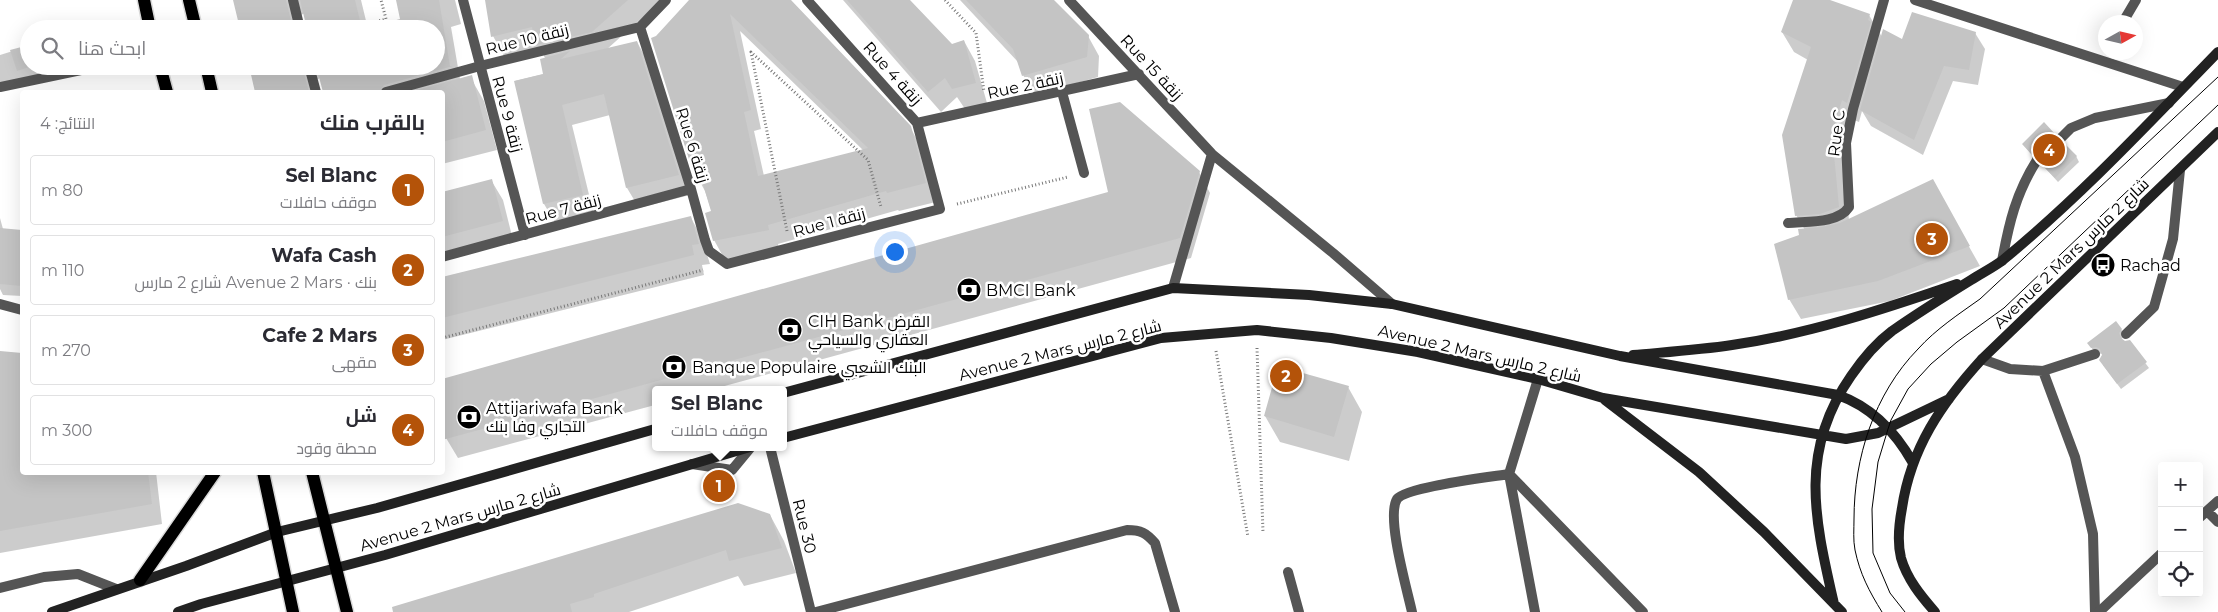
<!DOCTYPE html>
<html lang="ar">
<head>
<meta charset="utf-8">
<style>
	:root { --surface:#fff; --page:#f7f7f7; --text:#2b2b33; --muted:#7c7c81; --line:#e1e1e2; --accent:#b45309 }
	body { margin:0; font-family:Montserrat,Cairo,sans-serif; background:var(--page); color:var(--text); direction:rtl }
	.controls { position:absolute; right:15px; bottom:15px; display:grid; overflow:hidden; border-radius:5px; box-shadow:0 5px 20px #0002 }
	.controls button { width:45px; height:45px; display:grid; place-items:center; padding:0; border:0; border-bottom:1px solid var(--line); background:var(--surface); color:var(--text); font:25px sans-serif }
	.compass { position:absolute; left:2098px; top:15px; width:45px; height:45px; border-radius:50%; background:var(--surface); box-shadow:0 5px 20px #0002; rotate:82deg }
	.you { position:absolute; left:894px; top:251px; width:18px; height:18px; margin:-12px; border:4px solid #fff; border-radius:50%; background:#1a73e8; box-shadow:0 0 0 8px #1a73e833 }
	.badge { display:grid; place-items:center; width:32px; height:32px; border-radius:50%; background:var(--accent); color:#fff; font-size:16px; font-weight:700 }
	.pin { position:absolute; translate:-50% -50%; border:2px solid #fff; box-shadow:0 1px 5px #0006 }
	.popup { position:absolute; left:652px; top:386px; width:135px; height:65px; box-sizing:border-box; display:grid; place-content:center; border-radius:5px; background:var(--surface); filter:drop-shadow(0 1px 4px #0005); font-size:16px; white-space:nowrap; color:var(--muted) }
	.popup b { font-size:19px; color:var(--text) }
	.popup::after { content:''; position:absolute; left:50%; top:100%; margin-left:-10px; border:10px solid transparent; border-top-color:var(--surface) }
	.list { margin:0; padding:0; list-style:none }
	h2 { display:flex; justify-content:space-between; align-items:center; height:65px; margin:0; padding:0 20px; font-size:21px }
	h2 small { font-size:16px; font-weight:400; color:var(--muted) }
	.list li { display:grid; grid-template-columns:32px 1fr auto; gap:15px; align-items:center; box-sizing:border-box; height:70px; margin:0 10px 10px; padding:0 10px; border:1px solid var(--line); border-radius:5px }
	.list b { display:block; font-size:19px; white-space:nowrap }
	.list p { margin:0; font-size:16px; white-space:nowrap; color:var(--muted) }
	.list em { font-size:16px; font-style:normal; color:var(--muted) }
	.icon { flex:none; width:28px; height:28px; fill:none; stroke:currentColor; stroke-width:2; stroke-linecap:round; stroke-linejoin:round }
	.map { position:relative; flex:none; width:2218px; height:612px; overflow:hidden; direction:ltr }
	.search { position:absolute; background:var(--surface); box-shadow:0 5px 20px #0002; left:20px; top:20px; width:425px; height:55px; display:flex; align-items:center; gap:12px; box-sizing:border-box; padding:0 18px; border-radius:28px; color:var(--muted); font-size:19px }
	.panel { position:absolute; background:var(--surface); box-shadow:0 5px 20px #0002; left:20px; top:90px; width:425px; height:385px; border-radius:5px; direction:rtl }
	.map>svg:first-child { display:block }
	.shadow { fill:#0003; fill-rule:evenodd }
	.building { fill:#c4c4c4; fill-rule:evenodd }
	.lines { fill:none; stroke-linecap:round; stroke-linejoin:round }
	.primary-casing { stroke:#dbdbdb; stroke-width:15 }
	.path { stroke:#777; stroke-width:3; stroke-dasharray:1 2.5; stroke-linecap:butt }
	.service { stroke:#555; stroke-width:10 }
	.minor { stroke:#555; stroke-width:10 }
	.secondary { stroke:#222; stroke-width:10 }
	.primary { stroke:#000; stroke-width:12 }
	.tram { stroke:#000; stroke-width:1 }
	.labels { text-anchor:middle; stroke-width:5; stroke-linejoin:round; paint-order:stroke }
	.street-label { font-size:16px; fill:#000; stroke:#fff }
	.poi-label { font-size:16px; fill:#000; stroke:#fff; text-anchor:start }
</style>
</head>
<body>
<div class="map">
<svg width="2218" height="612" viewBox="0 0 2218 612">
	<rect width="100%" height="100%" fill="#fff"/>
	<path class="shadow" d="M234,0H361L368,29H308L305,13L297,17L299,29H241Z
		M397,0H455L461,24L451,27L461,85L473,82L484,101L497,150L442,164V92H326L320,78L315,81L314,92H257L250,66H436V29L402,20Z
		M486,0H662L606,50L637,42L648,62L690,195L639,208L627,188L610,115L572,125L594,215L556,224L544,204L515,81L544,74L545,58L540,48L504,56L493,36Z
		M691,0H789L910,127L921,147L936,202L899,211L898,210L778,244L779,249L725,260L714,240L712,212L705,191L694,171L657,38ZM740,31L864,151L764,176L754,131L761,129Z
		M843,0H908L951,46L964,41L975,61L987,103L965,109L957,97L941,112Z
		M960,0H1052L1088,36L1099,56L1098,77L1035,95L1023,75L1018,62Z
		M1794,0H1826L1869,15L1882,37L1903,41L1975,33L1985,49L1978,85L1953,81L1923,155L1871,126L1862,111L1859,122L1854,120L1842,155L1849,220L1932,181L1980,266L1890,301L1801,319L1789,299L1800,236L1805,230L1796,215L1808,60L1794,52L1782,32Z
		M92,26L94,29H83Z
		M29,46V66H91L0,89V55Z
		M2054,135L2057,140L2056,146L2076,156L2079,162L2058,182L2047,170L2043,165L2045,160L2040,158L2036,160L2023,144Z
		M1199,172L1210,193L1191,258L710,390H655V405L458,458L446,438Z
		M491,180L503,200L513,240L442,259V193Z
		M0,218L3,229L22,231V296L3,295L0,289Z
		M691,218L702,238L710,264L702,265L704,275L442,340V278Z
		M2121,329L2124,335L2122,339L2124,342L2129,341L2149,368L2121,389L2103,365V354L2095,353L2089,344Z
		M0,352L22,355V472H156L162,524L0,553Z
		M1279,367L1348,387L1362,412L1349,461L1280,442L1265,416Z
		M770,515L784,541L796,573L744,586L738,576L629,612H406Z"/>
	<path class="building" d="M233,0H286L293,29H240Z
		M300,0H355L362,29H307Z
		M396,0H439L450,66H453L384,85L379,92H323L316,66H436V29H364L400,19Z
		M485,0H628L592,32L536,45L532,27L491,37Z
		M689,0H791L911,126L926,183L887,193L886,191L768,225L769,230L713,241L705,213L711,211L699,171L693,172L651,38L656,36ZM730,14L868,148L758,176L744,112L751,110Z
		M847,0H910L952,44L964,40L976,83L952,89L945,78L928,92Z
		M966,0H1054L1089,35L1087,57L1022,76L1013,49Z
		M1793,0H1830L1870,14L1868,20L1871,22L1847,103L1842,100L1832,134L1839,207L1820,214L1795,216L1782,135L1811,47L1781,32Z
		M1912,12L1976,32L1969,70L1944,66L1914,140L1860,110L1883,29L1902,39Z
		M637,41L679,175L626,188L604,94L562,105L583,195L543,204L514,81L543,74L540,59L570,51L561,59Z
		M29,45V66H32L17,71L10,50Z
		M249,66H302L309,92H255Z
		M472,75L486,130L442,142V92H410Z
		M1120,102L1200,171L1180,238L442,440V379L1108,192L1089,109Z
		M2044,122L2055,134L2053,138L2055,143L2059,146L2065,144L2077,156L2055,178L2042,165L2044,160L2041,154L2037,153L2032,155L2022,144Z
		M492,179L503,221L442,237V192Z
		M1933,179L1970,246L1878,281L1788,300L1774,244L1799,235L1798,229L1822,227L1840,223Z
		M691,216L699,244L692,245L694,255L442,318V277Z
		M0,228L22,230V286L0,284Z
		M2116,321L2122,329L2119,333L2121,338L2125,341L2130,340L2147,362L2117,384L2099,360L2102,355L2100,349L2096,347L2091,348L2087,343Z
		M0,351L22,353V472H148L152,504L0,531Z
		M1278,366L1349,386L1334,437L1264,416Z
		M738,503L770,514L782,548L729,561L726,550L594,594V597L570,604L572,612H393L392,607Z"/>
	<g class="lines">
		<defs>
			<path id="primary" d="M144,0L150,29
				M189,0L196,29
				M160,66L167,92
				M206,66L212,92
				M263,472L293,612
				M312,472L347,612
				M140,580L215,472"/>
		</defs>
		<use href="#primary" class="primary-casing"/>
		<path class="path" d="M945,0L976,33L984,92
			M349,29L386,19L381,0
			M957,204L1068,177
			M787,231L751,52L868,160L881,207
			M442,338L703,270
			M1257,348L1263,533
			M1216,351L1248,537"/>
		<path class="service" d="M2060,139L2071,128L2095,118L2169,103
			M2002,261C2009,223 2016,193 2037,160
			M2126,334L2154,307L2173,239L2180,170
			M1982,359L2010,369L2043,371L2095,354
			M2043,371L2075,457L2093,534L2095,612
			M692,464L732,470L751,447"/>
		<path class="minor" d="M293,0L300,29
			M463,0L525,235
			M1069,0L1212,154L1333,253L1392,304
			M1915,0L2183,87
			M2123,22L2136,0
			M640,27L691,189L705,240L709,251L727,264L940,209L917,123L807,0
			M309,66L316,92
			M0,87L100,66
			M386,92L480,66L640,27L666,0
			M1062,92L1084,173
			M917,123L1139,74
			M1788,223C1806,221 1838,224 1849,207L1846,143L1853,109L1884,0
			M442,257L691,189
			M1173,288L1212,154
			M0,304L22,310
			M770,447L811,612
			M2207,511L2218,522
			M2199,518L2218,501
			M1288,572L1299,612
			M0,588L44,577L78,574L116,589
			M816,612L1127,530C1141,530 1146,533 1155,543L1175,612
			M1412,612C1407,589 1386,517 1397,499C1406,487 1490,477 1509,474L1643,612
			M1535,612L1509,474L1538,379
			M2099,612L2162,553"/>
		<path class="secondary" d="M1633,355C1666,352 1699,350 1732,345C1809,334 1884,309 1957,284
			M783,393L1173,288L1309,295L1392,304L1620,356L1838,395C1872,407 1895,431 1913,463
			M1605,400L1699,472L1764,532L1842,612
			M783,438L1161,338L1257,330L1331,338L1418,352L1538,379L1603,398L1846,439L1878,433L1949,399
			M1834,604C1815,520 1798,452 1851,376C1862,360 1876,343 1892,331C1918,313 1945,296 1971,280C1982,273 1994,267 2003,260C2080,197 2149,123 2218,52
			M52,612L186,566L277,532L377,508L655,429
			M178,612L201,604L385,555L750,447
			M1935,612C1921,596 1907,579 1901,558C1897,542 1899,524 1902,508C1911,448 1941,404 1982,359L2218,132"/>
		<use href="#primary" class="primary"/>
		<path class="tram" d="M1882,612C1869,591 1860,574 1855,550C1853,540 1854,529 1854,519C1854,458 1874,394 1918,349C1936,329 1959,314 1980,299L2218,77
			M1905,612L1890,593L1873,553L1872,509L1878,462L1888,429L1891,420L1908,389L1931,364L1957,342L2004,308L2218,105"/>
	</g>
	<defs>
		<symbol id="bus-disc" viewBox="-11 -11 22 22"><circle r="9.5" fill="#000" stroke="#fff"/><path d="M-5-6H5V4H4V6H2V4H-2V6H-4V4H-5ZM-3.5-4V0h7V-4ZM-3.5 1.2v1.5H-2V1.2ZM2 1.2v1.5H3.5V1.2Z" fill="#fff"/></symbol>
		<symbol id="bank-disc" viewBox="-11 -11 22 22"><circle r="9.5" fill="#000" stroke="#fff"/><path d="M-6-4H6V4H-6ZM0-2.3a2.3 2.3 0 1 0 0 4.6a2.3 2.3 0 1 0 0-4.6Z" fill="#fff"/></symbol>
	</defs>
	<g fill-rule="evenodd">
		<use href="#bus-disc" x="2089" y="251" width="28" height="28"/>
		<use href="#bank-disc" x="955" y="276" width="28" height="28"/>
		<use href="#bank-disc" x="776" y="316" width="28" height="28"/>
		<use href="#bank-disc" x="660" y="353" width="28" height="28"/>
		<use href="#bank-disc" x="455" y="403" width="28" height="28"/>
	</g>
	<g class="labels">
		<g class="street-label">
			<text transform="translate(527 39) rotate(-14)" y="6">Rue 10 زنقة</text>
			<text transform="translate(1152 67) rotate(47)" y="6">Rue 15 زنقة</text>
			<text transform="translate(893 73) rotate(48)" y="6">Rue 4 زنقة</text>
			<text transform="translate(1025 85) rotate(-12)" y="6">Rue 2 زنقة</text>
			<text transform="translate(508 114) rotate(75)" y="6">Rue 9 زنقة</text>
			<text transform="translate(1836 133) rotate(-83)" y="6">Rue C</text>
			<text transform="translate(693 145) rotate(73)" y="6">Rue 6 زنقة</text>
			<text transform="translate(563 209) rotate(-15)" y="6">Rue 7 زنقة</text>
			<text transform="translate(829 222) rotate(-15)" y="6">Rue 1 زنقة</text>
			<text transform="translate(2071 253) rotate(-44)" y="6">Avenue 2 Mars شارع 2 مارس</text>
			<text transform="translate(1060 350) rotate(-14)" y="6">Avenue 2 Mars شارع 2 مارس</text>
			<text transform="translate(1480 353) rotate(13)" y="6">Avenue 2 Mars شارع 2 مارس</text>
			<text transform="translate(460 517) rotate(-16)" y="6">Avenue 2 Mars شارع 2 مارس</text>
			<text transform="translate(805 526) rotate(76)" y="6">Rue 30</text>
		</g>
		<g class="poi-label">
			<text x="2120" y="271">Rachad</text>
			<text x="986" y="296">BMCI Bank</text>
			<text x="808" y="327">CIH Bank القرض<tspan x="808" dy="18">العقاري والسياحي</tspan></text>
			<text x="692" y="373">Banque Populaire البنك الشعبي</text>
			<text x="486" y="414">Attijariwafa Bank<tspan x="486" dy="18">التجاري وفا بنك</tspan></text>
		</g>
	</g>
</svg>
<div class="controls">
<button>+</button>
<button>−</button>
<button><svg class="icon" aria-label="locate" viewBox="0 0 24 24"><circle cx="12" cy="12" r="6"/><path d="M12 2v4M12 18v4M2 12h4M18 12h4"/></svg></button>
</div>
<svg class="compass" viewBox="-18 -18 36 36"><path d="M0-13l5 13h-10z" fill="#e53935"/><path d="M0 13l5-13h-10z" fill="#7c7c81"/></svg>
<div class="you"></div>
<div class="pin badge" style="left:719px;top:486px">1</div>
<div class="popup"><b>Sel Blanc</b>موقف حافلات</div>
<div class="pin badge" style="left:1286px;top:376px">2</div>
<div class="pin badge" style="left:1932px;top:239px">3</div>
<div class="pin badge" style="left:2049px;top:150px">4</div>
<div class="search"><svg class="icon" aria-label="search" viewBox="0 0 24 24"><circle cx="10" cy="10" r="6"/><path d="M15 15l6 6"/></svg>ابحث هنا</div>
<section class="panel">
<h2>بالقرب منك<small>النتائج: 4</small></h2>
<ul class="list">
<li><span class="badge">1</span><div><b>Sel Blanc</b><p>موقف حافلات</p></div><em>80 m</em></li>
<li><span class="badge">2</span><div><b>Wafa Cash</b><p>بنك · Avenue 2 Mars شارع 2 مارس</p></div><em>110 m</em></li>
<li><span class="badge">3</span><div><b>Cafe 2 Mars</b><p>مقهى</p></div><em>270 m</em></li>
<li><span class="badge">4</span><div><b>شل</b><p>محطة وقود</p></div><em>300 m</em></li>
</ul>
</section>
</div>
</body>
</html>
